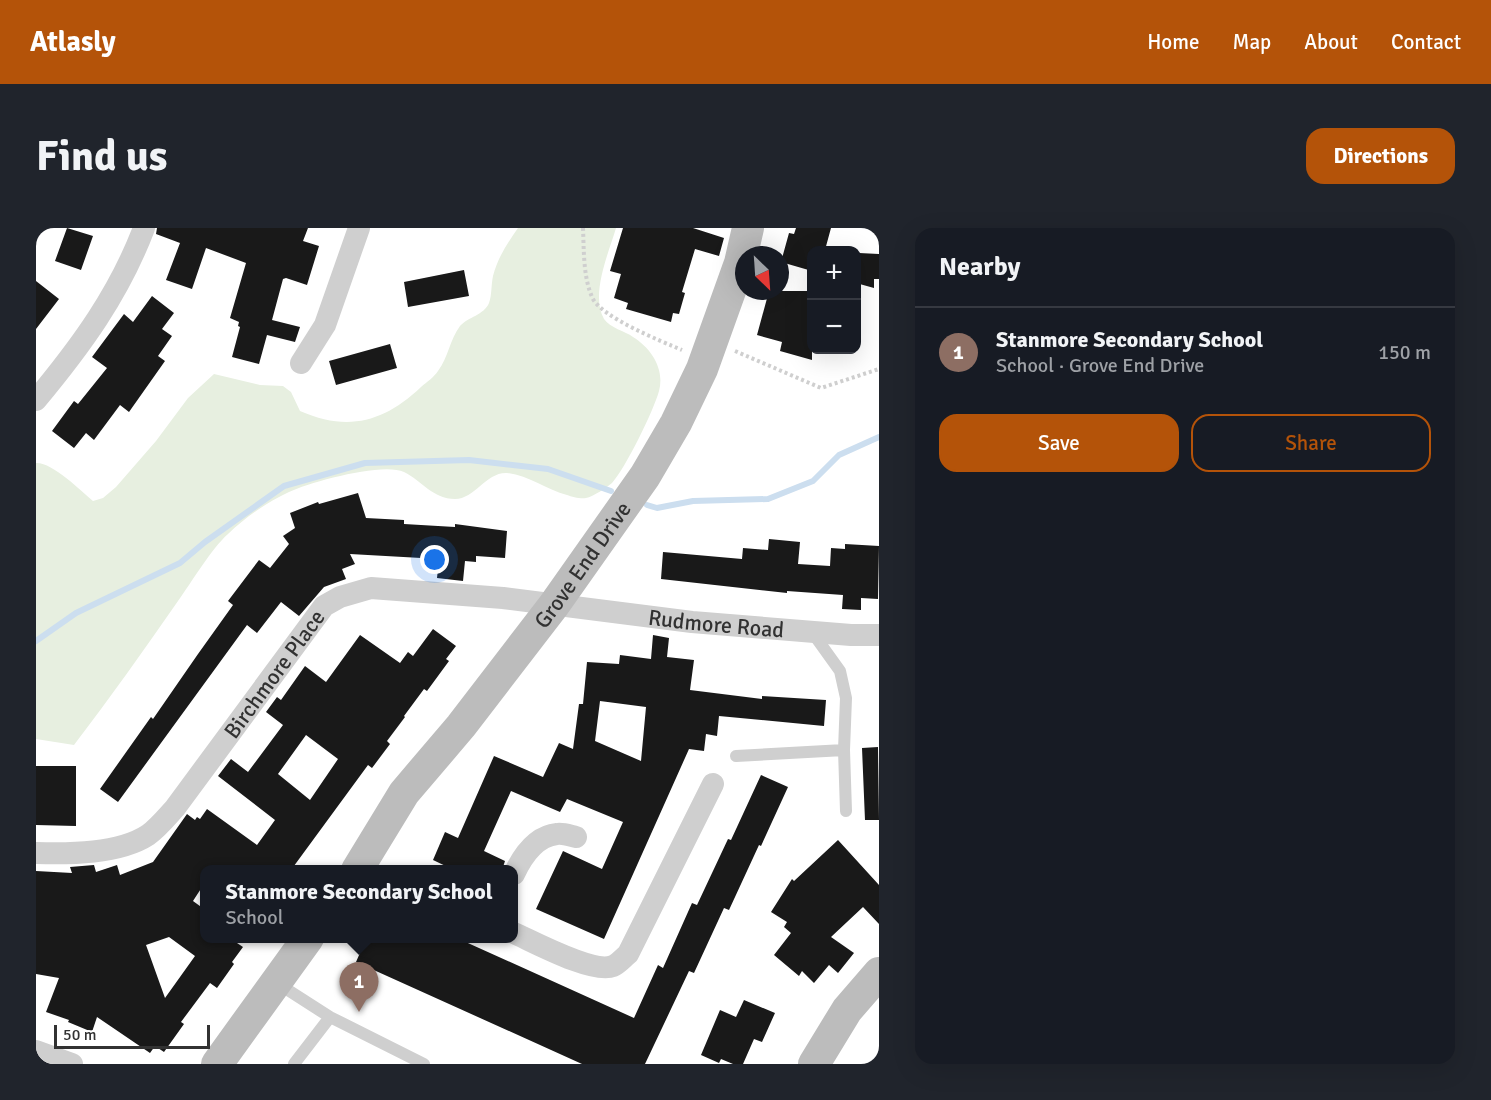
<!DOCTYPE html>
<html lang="en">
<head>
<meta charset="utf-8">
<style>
	:root { --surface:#171b24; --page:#20242c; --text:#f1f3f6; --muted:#9ea1a6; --line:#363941; --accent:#b45309 }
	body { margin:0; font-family:Signika,sans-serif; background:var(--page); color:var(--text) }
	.controls { position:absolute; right:18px; top:18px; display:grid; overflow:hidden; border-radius:12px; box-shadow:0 6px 24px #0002 }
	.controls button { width:54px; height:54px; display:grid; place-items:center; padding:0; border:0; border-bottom:2px solid var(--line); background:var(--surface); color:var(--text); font:30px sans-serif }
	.compass { position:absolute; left:699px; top:18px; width:54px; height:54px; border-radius:50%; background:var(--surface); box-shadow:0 6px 24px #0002; rotate:155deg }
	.scale { position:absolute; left:18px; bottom:15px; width:156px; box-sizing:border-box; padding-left:6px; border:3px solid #323232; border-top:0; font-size:16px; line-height:21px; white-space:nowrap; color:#323232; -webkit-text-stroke:4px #fff; paint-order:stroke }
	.you { position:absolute; left:399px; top:332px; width:21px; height:21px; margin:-15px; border:4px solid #fff; border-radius:50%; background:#1a73e8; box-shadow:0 0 0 9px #1a73e833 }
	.badge { display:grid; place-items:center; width:39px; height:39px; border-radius:50%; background:var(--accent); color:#fff; font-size:20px; font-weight:700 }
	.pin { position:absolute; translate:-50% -50px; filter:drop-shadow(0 2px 3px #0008) }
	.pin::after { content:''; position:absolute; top:32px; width:21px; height:18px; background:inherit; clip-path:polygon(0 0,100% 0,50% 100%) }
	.popup { position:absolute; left:164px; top:637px; width:318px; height:78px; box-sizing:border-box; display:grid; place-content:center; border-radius:12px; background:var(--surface); filter:drop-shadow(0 2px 4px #0005); font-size:20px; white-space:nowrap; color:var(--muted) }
	.popup b { font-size:22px; color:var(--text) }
	.popup::after { content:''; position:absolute; left:50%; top:100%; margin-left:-12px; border:12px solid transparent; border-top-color:var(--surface) }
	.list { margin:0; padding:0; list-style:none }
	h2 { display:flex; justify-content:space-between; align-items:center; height:78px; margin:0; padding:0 24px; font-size:26px }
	h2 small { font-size:20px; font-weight:400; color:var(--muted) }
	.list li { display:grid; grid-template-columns:39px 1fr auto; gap:18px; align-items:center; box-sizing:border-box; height:90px; padding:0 24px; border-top:2px solid var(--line) }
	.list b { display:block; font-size:22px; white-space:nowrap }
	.list p { margin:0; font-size:20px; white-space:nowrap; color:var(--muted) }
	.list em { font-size:20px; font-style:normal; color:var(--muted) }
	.actions { display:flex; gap:12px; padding:18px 24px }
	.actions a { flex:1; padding:14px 0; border:2px solid var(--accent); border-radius:18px; text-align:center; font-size:21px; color:var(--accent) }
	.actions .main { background:var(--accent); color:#fff }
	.map { position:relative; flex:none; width:843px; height:836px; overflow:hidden; border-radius:18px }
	header { display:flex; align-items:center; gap:36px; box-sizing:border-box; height:84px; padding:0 30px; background:var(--accent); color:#fff }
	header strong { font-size:28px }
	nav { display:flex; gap:33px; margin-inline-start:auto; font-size:21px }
	.intro { display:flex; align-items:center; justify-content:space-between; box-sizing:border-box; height:144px; padding:0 36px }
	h1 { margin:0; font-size:42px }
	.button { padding:15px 27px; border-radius:18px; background:var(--accent); color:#fff; font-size:21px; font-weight:700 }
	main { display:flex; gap:36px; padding:0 36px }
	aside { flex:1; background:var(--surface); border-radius:18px; box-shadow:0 6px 24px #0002 }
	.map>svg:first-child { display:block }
	.green { fill:#e7efe0 }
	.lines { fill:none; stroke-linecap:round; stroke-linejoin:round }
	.stream { stroke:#ccdeef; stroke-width:6 }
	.building { fill:#191919; fill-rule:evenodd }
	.path { stroke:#cfcfcf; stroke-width:4; stroke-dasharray:3 3; stroke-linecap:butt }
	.lane { stroke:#cfcfcf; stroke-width:12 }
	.street { stroke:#cfcfcf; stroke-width:22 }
	.secondary { stroke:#bcbcbc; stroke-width:32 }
	.labels { text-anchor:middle; stroke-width:6; stroke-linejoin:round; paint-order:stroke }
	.street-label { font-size:22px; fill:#323232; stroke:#fff }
</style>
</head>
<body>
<header>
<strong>Atlasly</strong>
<nav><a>Home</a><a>Map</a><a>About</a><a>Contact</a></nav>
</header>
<div class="intro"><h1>Find us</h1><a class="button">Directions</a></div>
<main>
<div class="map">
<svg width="843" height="836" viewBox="0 0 843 836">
	<rect width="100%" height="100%" fill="#fff"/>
	<path class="green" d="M482,0H580C573,24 554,67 568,91C574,100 589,103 597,109C615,120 629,141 623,163C618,182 589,241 576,255C571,259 557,269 550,270C545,271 536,269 531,267C511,262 492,247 471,245C450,244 439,271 419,271C397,271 386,253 368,244C346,234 275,254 253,264C231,274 210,289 192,306C176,320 155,355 142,373C108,422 74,470 38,517L0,511V235C16,234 44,262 57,273L67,270L80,259L120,213L152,170L178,146L224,157L247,158L255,164L264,183C312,204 348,194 385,159C391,154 398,149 402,143C412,130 414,111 424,98C432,89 448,87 453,75C456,67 455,57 457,48C462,29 471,16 482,0Z"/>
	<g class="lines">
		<path class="stream" d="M611,277L621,280L657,273L732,271L777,253L803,227L843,209
			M0,413L40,385L144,335L169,314L248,258L329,235L433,232L512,241L575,263"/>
	</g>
	<path class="building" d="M31,0L57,8L45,42L19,33Z
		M121,0H272L267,13L283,18L271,57L250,50L247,51L236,92L264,99L259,114L231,107L223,136L196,129L204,99L202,98L203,94L194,90L210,35L170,20L156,61L130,52L144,15L120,6Z
		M587,0H657L688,10L683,28L659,21L646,64L649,65L643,86L637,85L635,94L590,81L592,75L578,70L585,46L574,43Z
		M760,0H795L789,22H776V43L745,34L753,5L758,6Z
		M823,25L843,26V51H838V60L820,55V33H823Z
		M428,42L433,68L372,79L368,54Z
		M0,53L23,71L0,101Z
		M733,63H776V132L744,123L746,114L721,107Z
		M116,68L138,85L126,101L136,108L122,128L129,133L93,184L84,177L58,212L50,205L38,220L16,203L38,173L42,176L71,140L56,129L88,86L97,94Z
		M354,116L361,140L300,157L293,133Z
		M322,265L330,290L368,292V296L419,299V296L471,303L469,330L440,328V334L429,333L427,353L401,350L403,331L314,326L319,336L306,341L310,351L288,359L263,388L245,374L221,405L211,397L82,574L64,561L115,489L117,491L162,426L197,377L192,373L223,332L234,340L253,316L247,308L259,300L254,285L282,274L283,276Z
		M733,311L764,314L762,336L794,338L795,320L809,321V316L843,318L842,371L825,370V382L806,381L807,367L751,363V365L625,351L627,324L706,331L707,320L732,322Z
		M397,401L420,418L410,431L413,433L391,463L388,461L368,488L369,489L351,513L354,516L336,540L332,537L255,642H168V656L157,673L168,681V711H195L207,719L196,734L198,736L181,760L174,755L145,794L148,796L128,824L119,818L114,825L61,789L56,804L32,794L33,792L10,784L23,750L0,746V643L36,645L34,639L58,637L60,644L81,637L84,647L117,634L151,586L159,592L161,589L164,591L171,581L221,617L239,592L182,548L195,531L212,544L247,497L230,484L241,469L245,472L269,438L290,454L324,407L364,435L372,424L377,428ZM270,507L302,531L274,572L242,546ZM133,709L159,728L129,770L110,717Z
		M617,407L633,410L631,429L658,432L654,462L726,471V468L790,472L788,498L683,488L681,508L670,506L668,523L653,521L568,711L500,681L527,623L566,641L587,594L531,571L524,584L475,563L448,623L469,633L466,642H418L397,632L409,604L422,610L458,528L507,549L523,515L537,521L543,476H547L551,434L583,436L584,427L615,431ZM564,473L610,479L605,533L559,513Z
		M842,519L843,592H829L826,520Z
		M0,538H40V598L0,597Z
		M725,547L752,559L725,618L723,617L693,682L688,680L658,745L653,743L609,836H546L320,734L330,711H423L598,790L622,737L627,740L656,675L661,677L692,611L695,612Z
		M802,612L843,657V696L827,679L795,709L818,725L802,745L793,737L778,755L766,743L763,748L738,727L755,705L748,699L751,694L735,684L756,651L758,653Z
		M708,772L739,785L726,814L718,811L707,836H697L685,831L683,835L665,827L684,782L700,789Z"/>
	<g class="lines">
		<path class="path" d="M547,0C548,22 547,48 556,69C564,89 625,113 646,122
			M699,123L785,160L843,141"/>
		<path class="lane" d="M776,404L804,443L810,470L808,522L810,583
			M700,528L808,522
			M241,755L294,789L258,836
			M294,789L388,836"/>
		<g class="street">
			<path d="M265,135L289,97L323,0"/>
			<path d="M0,172C45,118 83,66 108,0"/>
			<path id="s1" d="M0,625C33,626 83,626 112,607C122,600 130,590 139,580L288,378L304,369L335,360L467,370L656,394L815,407H843"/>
			<path d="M478,646C486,629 500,608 521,606C527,605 535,608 540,609"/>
			<path d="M478,705C498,714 557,746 577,738C582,736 587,730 592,726L677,556"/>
			<path d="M0,823L36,836"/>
		</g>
		<g class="secondary">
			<path id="s2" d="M321,642L368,565L425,498L518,377L609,248L640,195L666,141L704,35L712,0"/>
			<path d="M181,836L272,710"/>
			<path d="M778,836L811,782L843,745"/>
		</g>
	</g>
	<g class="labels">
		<g class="street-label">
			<text dy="8" stroke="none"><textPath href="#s2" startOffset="380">Grove End Drive</textPath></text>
			<text dy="8" stroke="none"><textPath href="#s1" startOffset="802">Rudmore Road</textPath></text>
			<text dy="8" stroke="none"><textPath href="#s1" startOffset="320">Birchmore Place</textPath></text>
		</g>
	</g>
</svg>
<div class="controls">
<button>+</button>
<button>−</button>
</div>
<svg class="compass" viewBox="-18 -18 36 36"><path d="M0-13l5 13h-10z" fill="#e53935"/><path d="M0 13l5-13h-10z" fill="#9ea1a6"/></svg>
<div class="scale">50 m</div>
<div class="you"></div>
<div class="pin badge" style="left:323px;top:784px;background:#8d6e63">1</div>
<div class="popup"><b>Stanmore Secondary School</b>School</div>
</div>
<aside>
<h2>Nearby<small></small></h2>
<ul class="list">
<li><span class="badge" style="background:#8d6e63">1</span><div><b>Stanmore Secondary School</b><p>School · Grove End Drive</p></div><em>150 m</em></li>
</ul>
<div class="actions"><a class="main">Save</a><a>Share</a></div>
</aside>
</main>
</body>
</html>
